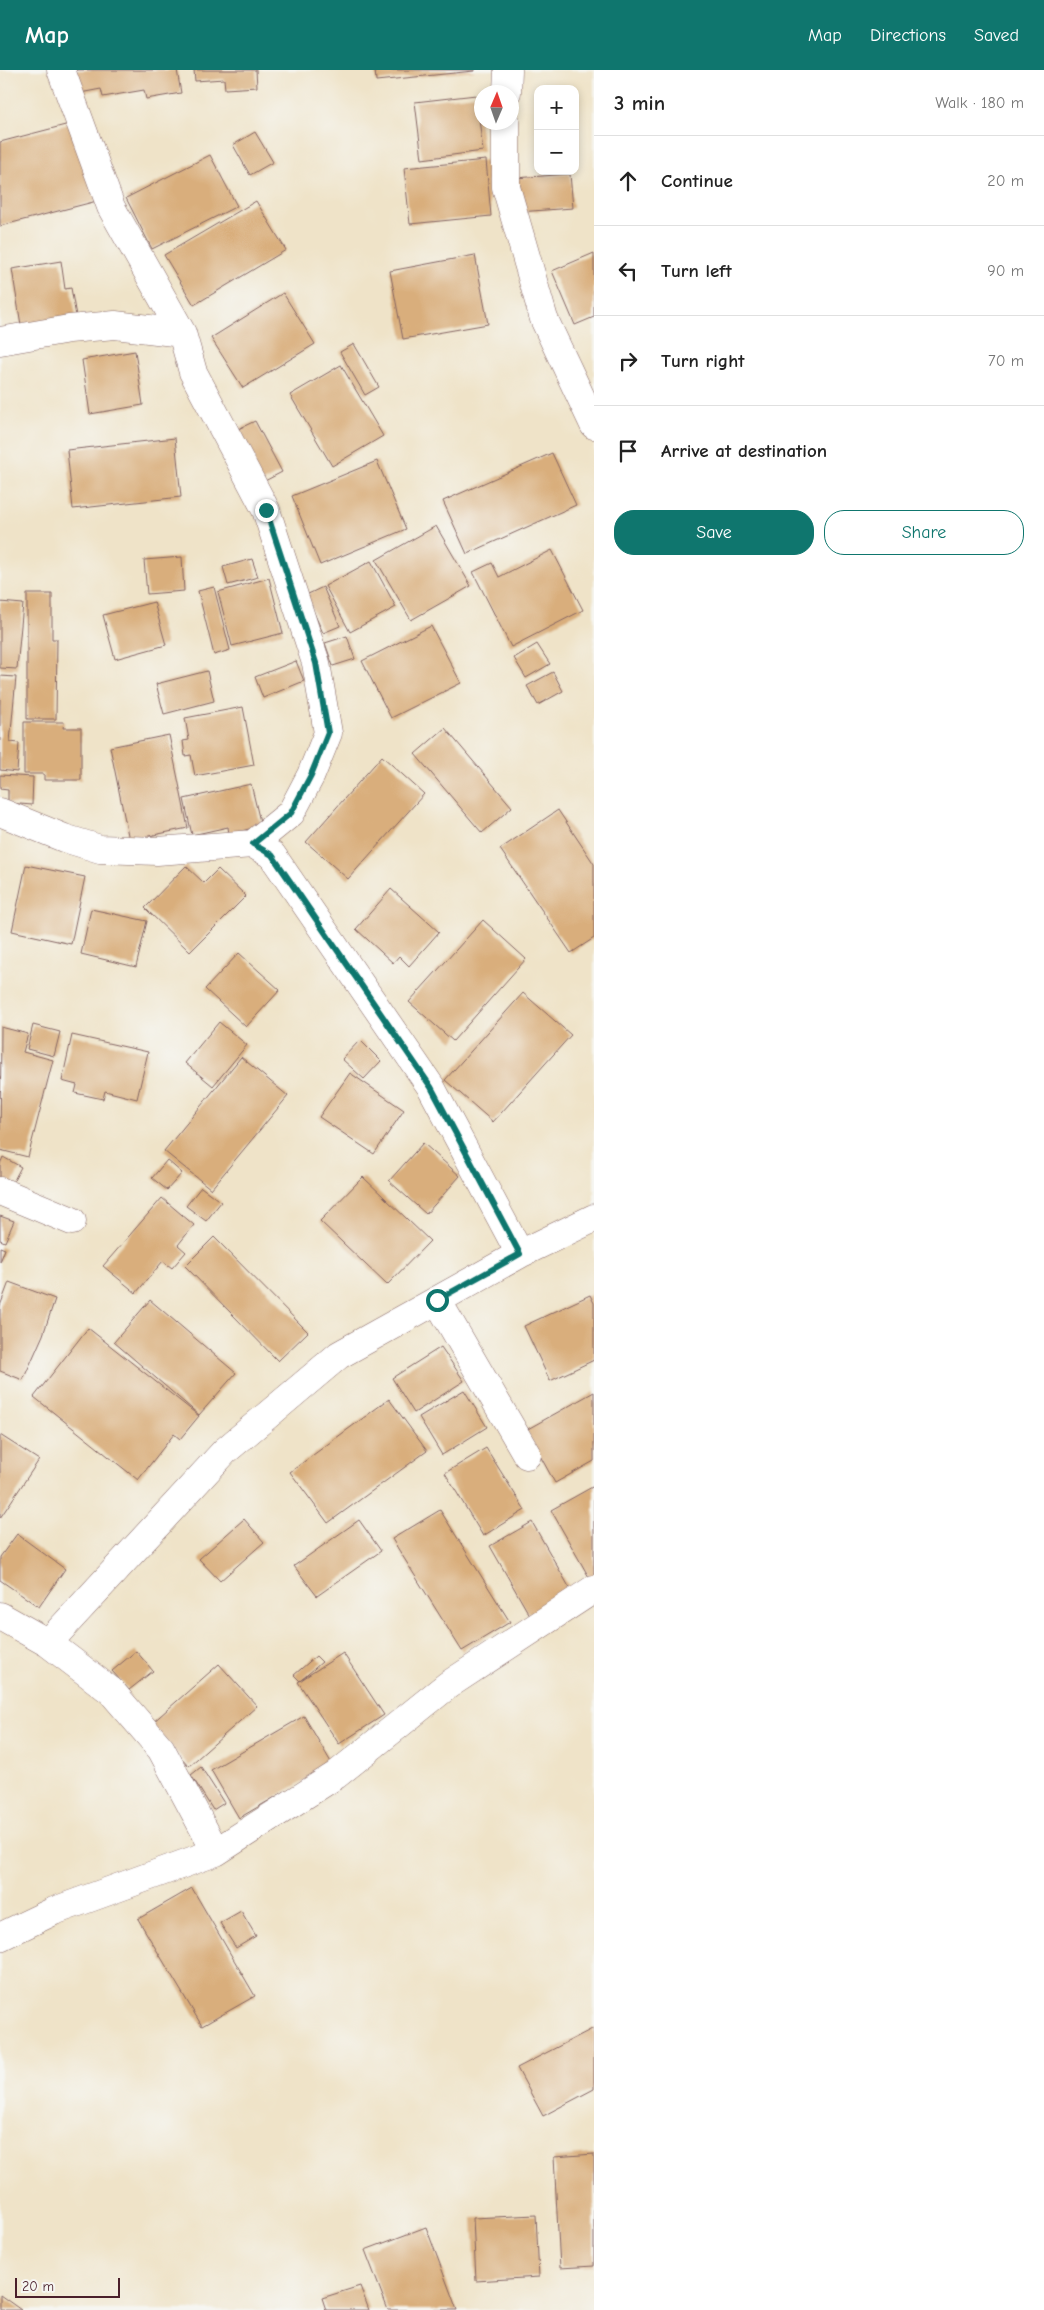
<!DOCTYPE html>
<html lang="en">
<head>
<meta charset="utf-8">
<style>
	:root { --surface:#fff; --page:#f2f2f2; --text:#222; --muted:#767676; --line:#e0e0e0; --accent:#0f766e }
	body { margin:0; font-family:"Comic Neue",sans-serif; background:var(--page); color:var(--text) }
	.controls { position:absolute; right:15px; top:15px; display:grid; overflow:hidden; border-radius:10px; box-shadow:0 2px 8px #0003 }
	.controls button { width:45px; height:45px; display:grid; place-items:center; padding:0; border:0; border-bottom:1px solid var(--line); background:var(--surface); color:var(--text); font:25px sans-serif }
	.compass { position:absolute; left:474px; top:15px; width:45px; height:45px; border-radius:50%; background:var(--surface); box-shadow:0 2px 8px #0003; rotate:2deg }
	.scale { position:absolute; left:15px; bottom:12px; width:105px; box-sizing:border-box; padding-left:5px; border:2px solid #4a1f2b; border-top:0; font-size:14px; line-height:18px; white-space:nowrap; color:#4a1f2b; -webkit-text-stroke:4px #f6f6f2; paint-order:stroke }
	.stop { position:absolute; width:15px; height:15px; margin:-11px; border:4px solid #0f766e; border-radius:50%; background:#fff }
	.stop.end { background:#0f766e; border-color:#fff; box-shadow:0 1px 5px #0008 }
	.list { margin:0; padding:0; list-style:none }
	h2 { display:flex; justify-content:space-between; align-items:center; height:65px; margin:0; padding:0 20px; font-size:21px }
	h2 small { font-size:16px; font-weight:400; color:var(--muted) }
	.list li { display:grid; grid-template-columns:32px 1fr auto; gap:15px; align-items:center; box-sizing:border-box; height:90px; padding:0 20px; border-top:1px solid var(--line) }
	.list b { display:block; font-size:19px; white-space:nowrap }
	.list em { font-size:16px; font-style:normal; color:var(--muted) }
	.actions { display:flex; gap:10px; padding:15px 20px }
	.actions a { flex:1; padding:11px 0; border:1px solid var(--accent); border-radius:20px; text-align:center; font-size:18px; color:var(--accent) }
	.actions .main { background:var(--accent); color:#fff }
	.icon { flex:none; width:28px; height:28px; fill:none; stroke:currentColor; stroke-width:2; stroke-linecap:round; stroke-linejoin:round }
	.map { position:relative; flex:none; width:594px; height:2240px; overflow:hidden }
	header { display:flex; align-items:center; gap:30px; box-sizing:border-box; height:70px; padding:0 25px; background:var(--accent); color:#fff }
	header strong { font-size:24px }
	nav { display:flex; gap:28px; margin-inline-start:auto; font-size:18px }
	main { display:flex }
	aside { flex:1; background:var(--surface) }
	.map>svg:first-child { display:block }
	.building { fill:#d9ae7c }
	.lines { fill:none; stroke-linecap:round; stroke-linejoin:round }
	.street-casing { stroke:#846462; stroke-width:29 }
	.street { stroke:#fff; stroke-width:28 }
	.route { stroke:#0f766e; stroke-width:6 }
</style>
</head>
<body>
<header>
<strong>Map</strong>
<nav><a>Map</a><a>Directions</a><a>Saved</a></nav>
</header>
<main>
<div class="map">
<svg width="594" height="2240" viewBox="0 0 594 2240">
	<rect width="100%" height="100%" fill="#f6f6f2"/>
	<filter id="ink" filterUnits="userSpaceOnUse"><feTurbulence type="fractalNoise" baseFrequency=".02" numOctaves="2"/><feDisplacementMap in="SourceGraphic" scale="10" xChannelSelector="R" yChannelSelector="G"/><feConvolveMatrix kernelMatrix="1 2 1 2 8 2 1 2 1" color-interpolation-filters="sRGB"/></filter>
	<filter id="wash" filterUnits="userSpaceOnUse"><feTurbulence type="fractalNoise" baseFrequency=".0096" numOctaves="4" result="noise"/><feDisplacementMap in="SourceGraphic" scale="20" xChannelSelector="R" yChannelSelector="G"/><feGaussianBlur stdDeviation="1.12" result="paint"/><feColorMatrix in="noise" values="0 0 0 0 0 0 0 0 0 0 0 0 0 0 0 0 0 1.4 0 .05"/><feComposite in="paint" operator="in"/></filter>
	<g filter="url(#wash)">
		<rect width="100%" height="100%" fill="#efe3c8"/>
		<g id="blocks">
			<path class="building" d="M76,0H177L181,23L146,29L144,20L103,27L101,19L80,23Z
				M194,0H256L257,17L225,19L224,9L195,11Z
				M375,0H474V1L376,11Z
				M476,25L483,81L422,89L415,32Z
				M77,52L97,131L0,156V72Z
				M255,62L273,92L250,105L233,75Z
				M210,85L237,136L152,179L126,128Z
				M486,90L491,146L410,154L404,98Z
				M570,104L573,138L518,142L515,108Z
				M256,131L286,180L194,235L164,185Z
				M594,183V247L575,255L552,201Z
				M475,185L488,254L403,269L390,201Z
				M61,191L65,219L71,218L76,246L21,255L12,199Z
				M283,223L315,274L243,318L211,268Z
				M354,274L379,317L365,325L340,282Z
				M135,281L143,335L90,344L82,290Z
				M341,295L383,366L332,396L290,325Z
				M255,351L282,402L261,413L234,361Z
				M175,368L181,427L73,439L67,380Z
				M552,383L576,435L467,484L443,431Z
				M377,391L406,459L320,495L292,426Z
				M436,456L471,516L411,550L376,490Z
				M552,480L583,540L511,577L473,502L492,493L499,507Z
				M182,487L184,521L147,524L144,490Z
				M252,489L258,507L228,515L223,497Z
				M371,491L396,537L350,562L325,516Z
				M269,508L283,563L232,576L218,522Z
				M214,517L230,580L214,585L198,521Z
				M323,517L340,556L323,563L306,525Z
				M27,524H52V569H57L56,649H27Z
				M0,532L23,534L17,599L0,598Z
				M154,532L166,575L115,589L103,545Z
				M431,556L461,613L391,648L362,591Z
				M347,566L355,589L333,596L325,573Z
				M537,574L550,594L526,608L514,588Z
				M296,591L304,611L263,628L255,607Z
				M207,601L214,631L164,644L156,614Z
				M553,602L563,621L538,635L527,616Z
				M0,606L16,607L10,672L19,673L17,702L0,700Z
				M243,637L254,695L195,706L191,685L185,686L183,671L189,670L185,648Z
				M24,652H64L63,658H81V710H44V704H24Z
				M445,658L512,737L482,763L415,684Z
				M169,665L188,758L129,770L110,677Z
				M382,686L424,724L348,809L306,772Z
				M0,705L33,707L32,735L8,733V720L0,719Z
				M251,714L261,756L229,764L228,757L192,765L184,729Z
				M558,740L594,794V868L571,883L500,779Z
				M26,795L85,807L71,874L12,861Z
				M186,796L204,813L218,799L246,826L190,882L145,838Z
				M391,819L439,862L409,896L399,886L393,893L356,859Z
				M91,839L147,851L136,897L81,884Z
				M483,850L526,889L453,971L409,932Z
				M239,883L280,920L246,957L205,919Z
				M523,923L571,965L493,1052L445,1010Z
				M219,952L247,975L213,1016L185,993Z
				M33,955L60,962L54,986L27,979Z
				M1,957L28,964L23,982L53,990L28,1087L0,1080Z
				M72,965L148,982L137,1029L105,1021L103,1029L75,1023L77,1015L62,1011Z
				M360,970L381,991L364,1009L342,989Z
				M241,987L288,1026L211,1119L164,1081Z
				M350,1003L404,1040L374,1084L319,1047Z
				M423,1073L460,1106L426,1144L389,1111Z
				M3,1087L21,1097L11,1116L0,1110V1094Z
				M167,1090L182,1103L167,1120L152,1108Z
				M363,1107L430,1171L387,1215L320,1151Z
				M201,1117L221,1132L206,1151L186,1136Z
				M162,1128L194,1155L178,1175L186,1182L172,1198L163,1191L136,1223L103,1196Z
				M0,1146L14,1151L5,1172L0,1170Z
				M214,1167L308,1262L278,1291L185,1196Z
				M0,1177L5,1179L0,1192Z
				M9,1212L55,1229L43,1265L23,1310L0,1301V1236Z
				M590,1225L594,1233V1290L550,1311L524,1256Z
				M150,1230L236,1303L199,1345L114,1272Z
				M88,1258L199,1346L180,1369L174,1364L138,1410L34,1327Z
				M441,1277L464,1311L414,1343L392,1308Z
				M464,1320L487,1357L442,1385L419,1347Z
				M594,1322V1391L555,1413L526,1360Z
				M389,1329L427,1381L328,1453L290,1402Z
				M0,1365L39,1390L0,1448Z
				M486,1378L525,1440L483,1466L445,1403Z
				M594,1416V1507L590,1509L551,1440Z
				M440,1440L510,1552L462,1581L392,1469Z
				M244,1449L264,1472L220,1511L199,1489Z
				M359,1450L381,1481L317,1526L294,1496Z
				M532,1452L572,1522L530,1546L490,1476Z
				M17,1464L65,1499L39,1537L0,1510V1487Z
				M136,1581L153,1601L129,1620L112,1601Z
				M343,1583L384,1645L339,1674L298,1612Z
				M316,1586L322,1592L300,1611L294,1605Z
				M219,1594L257,1636L189,1696L151,1654Z
				M304,1646L332,1694L239,1748L211,1700Z
				M201,1697L224,1733L213,1740L191,1705Z
				M192,1818L255,1926L202,1956L138,1849Z
				M241,1841L256,1866L236,1878L220,1853Z
				M594,1958V2019L543,2046L517,1998Z
				M594,2084V2196L560,2198L554,2087Z
				M536,2145L539,2207L476,2211L473,2148Z
				M426,2157L457,2240H388L365,2180Z
				M360,2216L369,2240H326L322,2228Z
				M0,2225L21,2240H0Z"/>
		</g>
	</g>
	<g filter="url(#ink)">
		<use href="#blocks" fill-opacity="0" stroke="#846462" stroke-width="1"/>
		<g class="lines">
			<defs>
				<path id="street" d="M61,0L111,137L182,263L193,302L266,440L316,593L328,663L311,705L291,743L253,774
					M507,22L508,0
					M506,52V117L544,249L594,355
					M0,271L69,259L115,255L182,263
					M0,742L64,768L100,779L157,781L253,774L272,785L431,1017L520,1184
					M0,1121L72,1151
					M437,1230L527,1385
					M0,1546L48,1573L111,1621L161,1679L216,1782
					M48,1573L225,1381L339,1285L520,1184L594,1148
					M0,1867L54,1841L216,1782L336,1705L448,1615L594,1519"/>
			</defs>
			<use href="#street" class="street-casing"/>
			<use href="#street" class="street"/>
		</g>
	</g>
	<g class="lines" filter="url(#ink)">
		<path class="route" d="M266,440L316,593L328,663L311,705L291,743L253,774L272,785L431,1017L520,1184L437,1230"/>
	</g>
</svg>
<div class="controls">
<button>+</button>
<button>−</button>
</div>
<svg class="compass" viewBox="-18 -18 36 36"><path d="M0-13l5 13h-10z" fill="#e53935"/><path d="M0 13l5-13h-10z" fill="#767676"/></svg>
<div class="scale">20 m</div>
<div class="stop" style="left:437px;top:1230px"></div>
<div class="stop end" style="left:266px;top:440px"></div>
</div>
<aside>
<h2>3 min<small>Walk · 180 m</small></h2>
<ul class="list">
<li><svg class="icon" aria-label="ahead" viewBox="0 0 24 24"><path d="M12 20V5M6 11l6-6 6 6"/></svg><div><b>Continue</b></div><em>20 m</em></li>
<li><svg class="icon" aria-label="left" viewBox="0 0 24 24"><path d="M17 20v-9H6M10 6l-5 5 5 5"/></svg><div><b>Turn left</b></div><em>90 m</em></li>
<li><svg class="icon" aria-label="right" viewBox="0 0 24 24"><path d="M7 20v-9h11M14 6l5 5-5 5"/></svg><div><b>Turn right</b></div><em>70 m</em></li>
<li><svg class="icon" aria-label="arrive" viewBox="0 0 24 24"><path d="M6 21V4h12l-3 4 3 4H6"/></svg><div><b>Arrive at destination</b></div></li>
</ul>
<div class="actions"><a class="main">Save</a><a>Share</a></div>
</aside>
</main>
</body>
</html>
